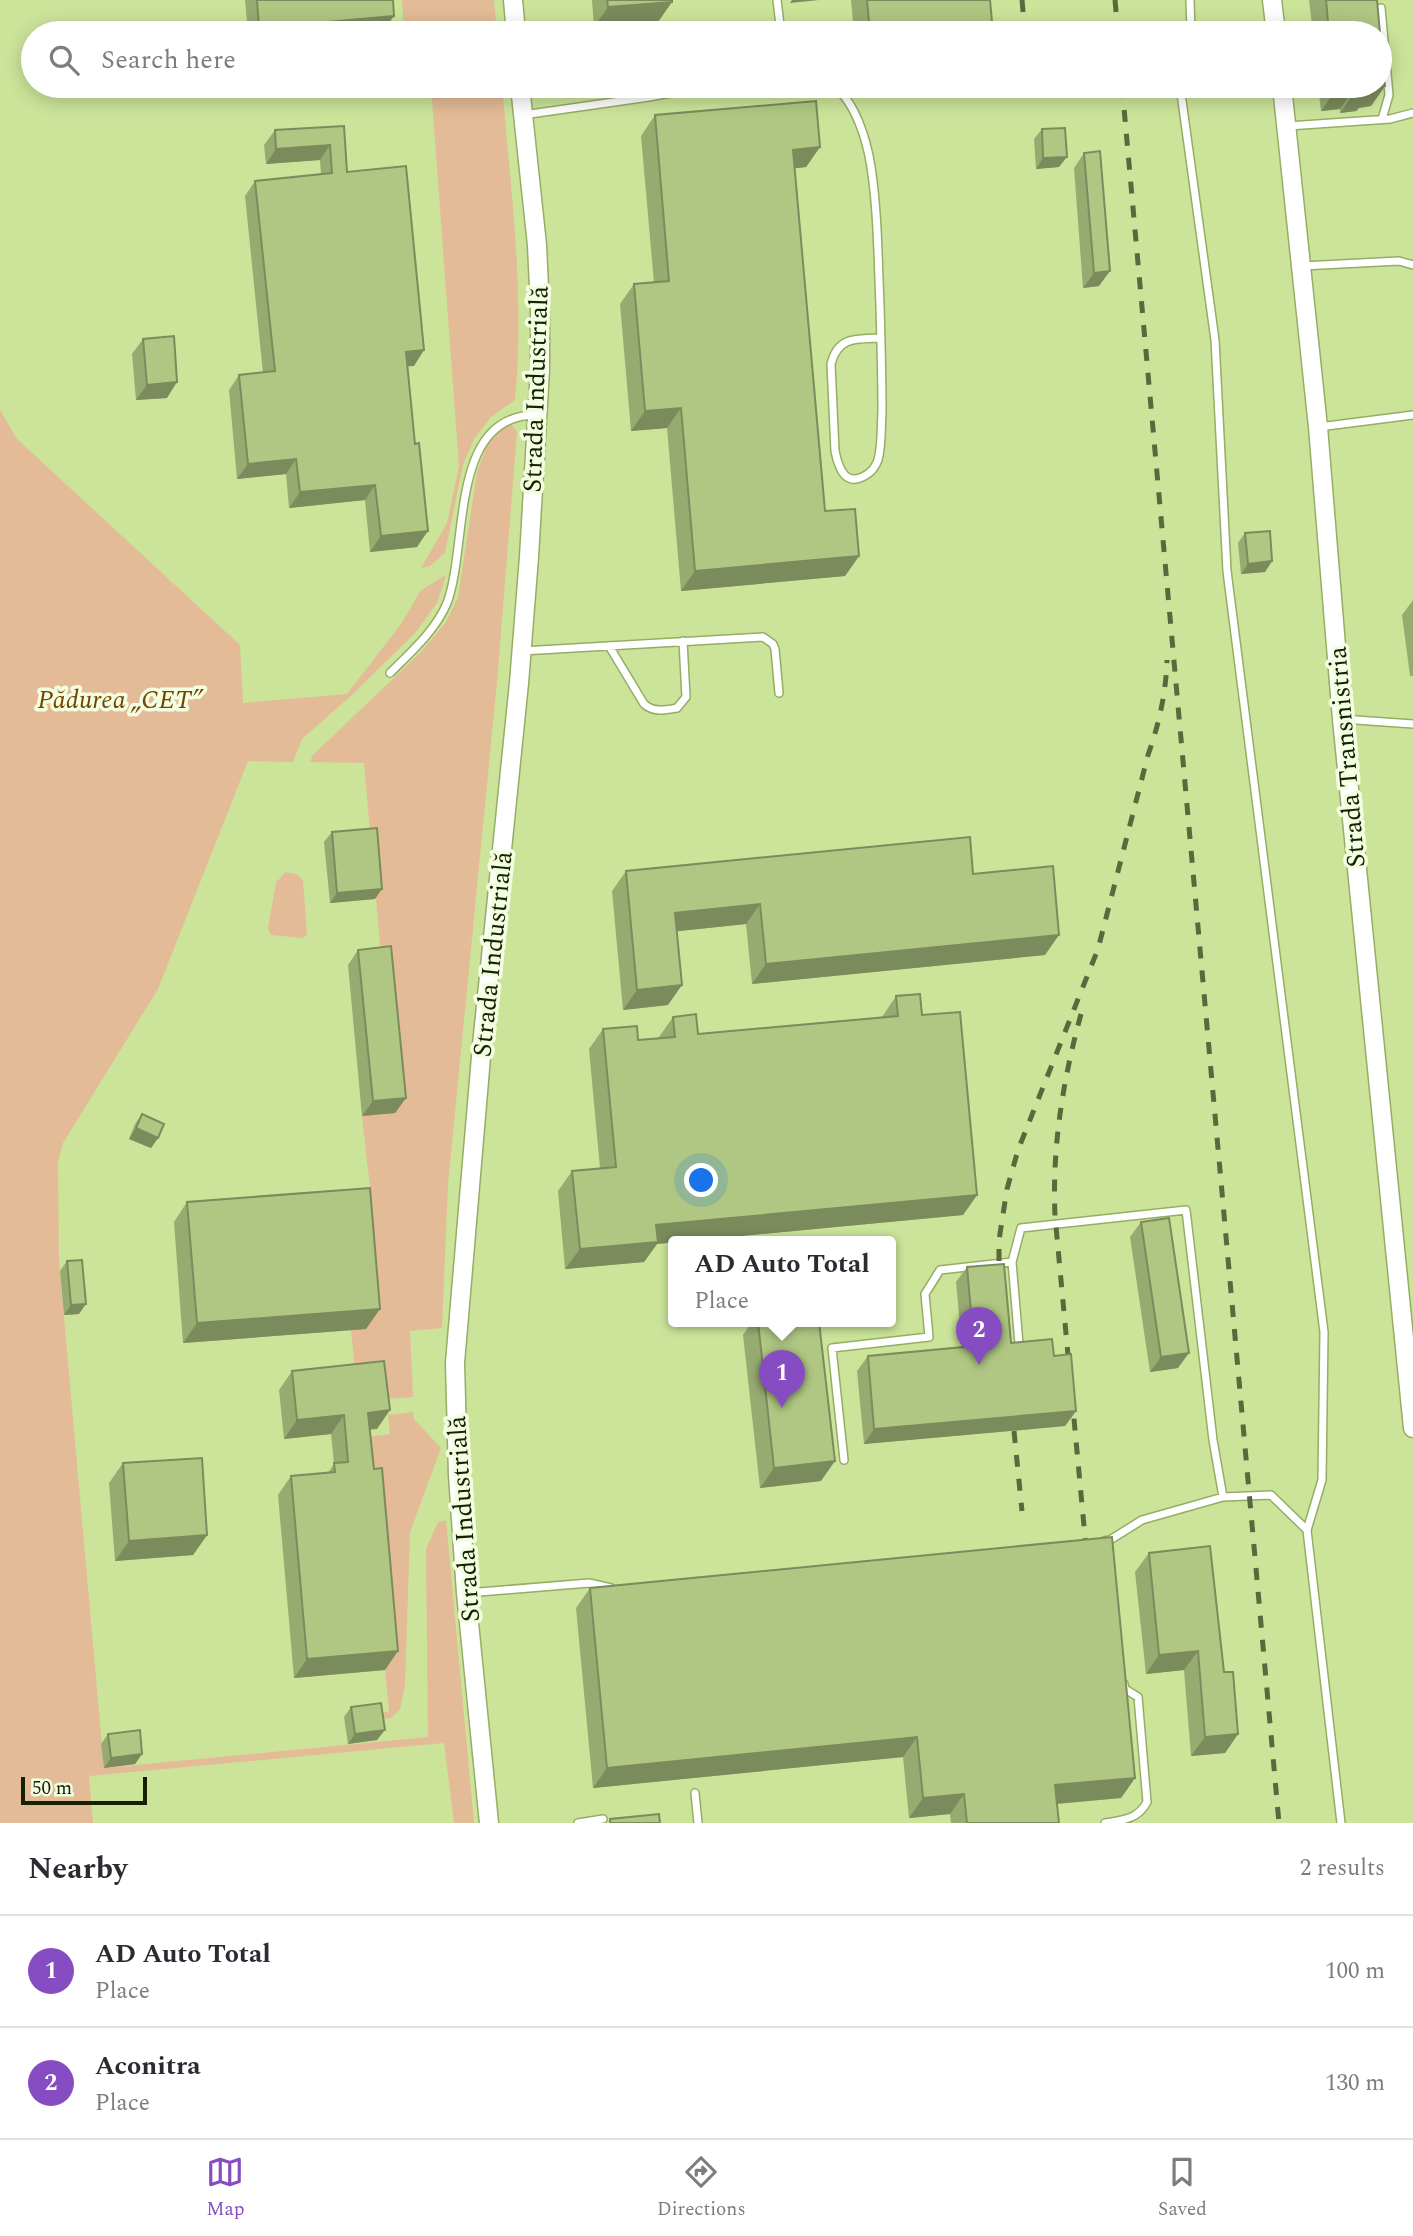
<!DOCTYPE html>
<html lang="en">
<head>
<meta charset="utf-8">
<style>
	:root { --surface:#fff; --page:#f2f2f3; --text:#2b2b33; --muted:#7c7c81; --line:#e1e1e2; --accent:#864cc2 }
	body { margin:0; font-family:Spectral,serif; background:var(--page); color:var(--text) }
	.scale { position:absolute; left:21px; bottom:18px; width:126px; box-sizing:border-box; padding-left:7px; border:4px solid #172003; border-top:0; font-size:19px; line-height:24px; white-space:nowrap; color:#172003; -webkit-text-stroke:5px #f3fee1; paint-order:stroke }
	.you { position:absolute; left:702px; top:1181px; width:24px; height:24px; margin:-18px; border:5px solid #fff; border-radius:50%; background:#1a73e8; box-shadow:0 0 0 10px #1a73e833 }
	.badge { display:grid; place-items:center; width:46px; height:46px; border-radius:50%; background:var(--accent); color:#fff; font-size:23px; font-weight:700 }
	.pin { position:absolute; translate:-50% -58px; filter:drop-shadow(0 2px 4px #0008) }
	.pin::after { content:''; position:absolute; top:37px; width:24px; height:21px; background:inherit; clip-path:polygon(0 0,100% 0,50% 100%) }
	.popup { position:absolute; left:668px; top:1236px; width:228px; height:91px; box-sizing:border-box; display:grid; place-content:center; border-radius:7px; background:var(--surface); filter:drop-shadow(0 2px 5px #0005); font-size:23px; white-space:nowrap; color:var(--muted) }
	.popup b { font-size:26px; color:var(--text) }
	.popup::after { content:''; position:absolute; left:50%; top:100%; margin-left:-14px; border:14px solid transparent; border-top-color:var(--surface) }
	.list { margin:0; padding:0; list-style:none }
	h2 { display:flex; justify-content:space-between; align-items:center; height:91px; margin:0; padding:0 28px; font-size:30px }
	h2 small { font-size:23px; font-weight:400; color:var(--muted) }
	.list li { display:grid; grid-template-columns:46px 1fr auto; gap:21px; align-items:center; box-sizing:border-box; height:112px; padding:0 28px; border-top:2px solid var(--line) }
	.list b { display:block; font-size:26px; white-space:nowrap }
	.list p { margin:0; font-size:23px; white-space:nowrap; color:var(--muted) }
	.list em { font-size:23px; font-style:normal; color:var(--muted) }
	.icon { flex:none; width:38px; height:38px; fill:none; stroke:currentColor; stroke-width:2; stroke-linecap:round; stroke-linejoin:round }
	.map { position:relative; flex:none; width:1413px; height:1823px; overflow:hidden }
	.search { position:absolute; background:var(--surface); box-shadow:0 4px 18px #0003; left:21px; right:21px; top:21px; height:77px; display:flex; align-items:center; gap:18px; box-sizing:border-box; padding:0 24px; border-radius:38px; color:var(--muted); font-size:26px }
	.sheet { height:315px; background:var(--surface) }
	nav { display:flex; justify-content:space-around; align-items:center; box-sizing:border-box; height:98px; border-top:2px solid var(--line); background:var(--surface); font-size:19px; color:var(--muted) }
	nav a { display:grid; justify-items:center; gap:4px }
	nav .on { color:var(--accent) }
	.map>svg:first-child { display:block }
	.green { fill:#e3bb96 }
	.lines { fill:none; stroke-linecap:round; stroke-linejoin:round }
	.service-casing { stroke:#95ad65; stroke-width:10 }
	.tertiary-casing { stroke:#95ad65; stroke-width:21 }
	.service { stroke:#fff; stroke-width:7 }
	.tertiary { stroke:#fff; stroke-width:18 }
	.rail { stroke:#5a693c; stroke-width:5; stroke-dasharray:12 12; stroke-linecap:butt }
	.wall { fill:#97ab71 }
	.shaded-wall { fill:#7b8b5c }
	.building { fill:#b0c783; stroke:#7b8b5c; stroke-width:2 }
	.labels { text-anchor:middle; stroke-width:7; stroke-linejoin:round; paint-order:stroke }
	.street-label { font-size:26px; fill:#172003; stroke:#f3fee1 }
	.park-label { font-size:26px; font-style:italic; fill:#764300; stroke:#f3fee1 }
</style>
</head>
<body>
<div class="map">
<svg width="1413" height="1823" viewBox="0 0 1413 1823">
	<rect width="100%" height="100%" fill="#cbe49a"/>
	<path class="green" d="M402,0H494L497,33H404Z
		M431,86H502C511,191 525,295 515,400L491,417L474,439L463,465L445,553L430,566L421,568L447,523L459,467Z
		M0,410L17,439L240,645L243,703L347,694L401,624L421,590L446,575L437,603L415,633L353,694L302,739L293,762L248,761L158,989L63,1143L58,1162L59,1261L104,1768L428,1737L426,1549L438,1522L446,1520L474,1823H454L444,1743L89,1776L93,1823H0Z
		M511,424L517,432L497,682L448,1184L442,1328L410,1331L413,1397L388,1399L356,1381L351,1330L366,1328L356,1207L372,1205L362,1116L395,1113L364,763L310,762L313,755L421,652L446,622L458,597L477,472L488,443L499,430Z
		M285,872L296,874L303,880L307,934L303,938L271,935L268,928L276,883Z
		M413,1412L414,1419L441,1448L410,1532L405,1685L400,1709L391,1718L375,1720L374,1713L389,1712L369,1487L356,1438L390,1434L388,1415Z"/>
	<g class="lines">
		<defs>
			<path id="service" d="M777,0L781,33
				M1190,0L1191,33
				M1381,8L1389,95L1382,119
				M834,86C856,103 867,141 871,167C878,213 878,260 880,306C881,341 882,377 882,412C881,428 882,445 878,460C876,465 873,470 869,473C847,489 839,471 835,451L831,364C838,336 856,339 881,338
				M1180,86L1215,340L1227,571L1324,1332L1322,1480L1307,1530
				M523,115L649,97L707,86
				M1288,126L1390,119L1413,113
				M1302,266L1399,261L1413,265
				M1319,427L1413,415
				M609,646L644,704C654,713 666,710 677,708L686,697L683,641
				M522,651L763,637L773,644L775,649L779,693
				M390,673C410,653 436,630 447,603C469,545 448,414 537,415
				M1342,719L1413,724
				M1012,1262L1019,1344
				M844,1460L832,1348L929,1337L925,1294L940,1270L1012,1262L1021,1228L1186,1210L1213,1440L1223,1497L1271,1495L1307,1530L1341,1823
				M1104,1541L1110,1540L1142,1520L1223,1497
				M467,1593L589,1583L611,1588
				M695,1793L698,1823
				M578,1823L603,1819
				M1105,1823C1124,1820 1138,1819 1147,1802L1138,1697L1125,1689L1124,1684"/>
			<path id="tertiary" d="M513,0L516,33
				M1272,0L1276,33
				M1282,86L1318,427L1342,719L1413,1428
				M489,1823L466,1593L458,1475L455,1363L482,1045L519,683L529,557L540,369V309L537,245L520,86"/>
		</defs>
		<use href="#service" class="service-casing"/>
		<use href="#tertiary" class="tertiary-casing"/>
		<use href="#service" class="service"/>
		<use href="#tertiary" class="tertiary"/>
		<path class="rail" d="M1022,0L1025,33
			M1115,0L1118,33
			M1122,86L1279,1823
			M1081,1014C1063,1080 1052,1146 1055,1216L1087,1558
			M999,1285V1240L1007,1189L1018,1150L1098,949L1148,755C1159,724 1166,693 1167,660
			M1014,1431L1022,1511"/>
	</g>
	<path class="wall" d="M245,0H393L383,31L360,33H248Z
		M592,0H672L658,22L594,27Z
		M851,0H990L993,33H854Z
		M1309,0H1377L1385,86L1371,106L1359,108L1356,111L1340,113V109L1321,111L1318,86H1380V33H1313Z
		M655,115L820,147L806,167L795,168L825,511L859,556L845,576L681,591L667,428L631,431L620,304L634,284L654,283L641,136Z
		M344,126L347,172L414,366H407L417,547L370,552L365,500L289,508L286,474L237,479L229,390L239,375L263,373L245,196L255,181L321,174L320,160L266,164L264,145L275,130Z
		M1042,129L1059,167L1036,169L1034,139Z
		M1084,153L1099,286L1083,288L1074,168Z
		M143,339L167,398L136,400L132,354Z
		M1245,533L1272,561L1265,572L1241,574L1238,543Z
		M1413,600V676H1410L1402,615Z
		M332,832L375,899L330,903L324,842Z
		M626,871L973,874L1045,955L752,984L746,924L677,931L668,1005L623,1010L612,891Z
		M358,950L406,1098L395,1113L362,1116L348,965Z
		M896,996L922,1015L977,1195L963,1215L657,1244L644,1262L565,1269L558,1191L572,1171L600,1168L589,1049L603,1029L638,1040L659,1038V1037L673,1017L698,1034L882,1017Z
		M142,1114L158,1138L151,1148L129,1139L135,1124Z
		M187,1202L366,1329L183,1343L174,1222Z
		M1141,1222L1178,1368L1150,1372L1130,1237Z
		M67,1261L79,1314L64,1315L60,1271Z
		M967,1267L1011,1343L1054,1356L1076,1411L1065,1426L864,1444L857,1371L868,1356L962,1347L956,1282Z
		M752,1322H819L821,1481L760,1488L743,1335Z
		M292,1371L377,1429H370L385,1670L294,1678L278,1495L291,1476L328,1473L334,1464L331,1434L284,1439L279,1390Z
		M123,1463L207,1535L193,1555L115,1561L109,1483Z
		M1149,1553L1224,1672L1238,1734L1225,1753L1191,1756L1184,1670L1146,1674L1135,1572Z
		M590,1588L1135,1778L1121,1798L1057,1804L1059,1823H951L950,1814L909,1818L903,1757L593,1788L576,1608Z
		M351,1707L377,1740L348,1744L344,1717Z
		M108,1734L142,1754L135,1764L104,1768L101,1744Z"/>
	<path class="shaded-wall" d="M792,0H819L790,3Z
		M672,2L658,22L594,27L608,7Z
		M394,16L383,31L360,33H256L259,28Z
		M1385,86L1371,106L1359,108L1356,111L1340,113L1354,93L1370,88Z
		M1354,89L1340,109L1321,111L1335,91Z
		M330,145L320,160L266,164L276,149Z
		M820,147L806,167L779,170L793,150Z
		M1067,157L1059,167L1036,169L1043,158Z
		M1110,271L1099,286L1083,288L1094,273Z
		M424,350L414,366L395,367L406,352Z
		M177,382L167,398L136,400L147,385Z
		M681,408L667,428L631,431L645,411Z
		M296,459L286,474L237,479L248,464Z
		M375,485L365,500L289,508L300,492Z
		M428,531L417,547L370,552L381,536Z
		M859,556L845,576L681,591L695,571Z
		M1272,561L1265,572L1241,574L1248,564Z
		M382,889L375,899L330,903L337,893Z
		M760,904L746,924L661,933L675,913Z
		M1059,935L1045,955L752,984L766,964Z
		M682,985L668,1005L623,1010L637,990Z
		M406,1098L395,1113L362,1116L373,1101Z
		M136,1128L158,1138L151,1148L129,1139Z
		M977,1195L963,1215L657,1244L644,1262L565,1269L580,1249L656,1225Z
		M86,1304L79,1314L64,1315L71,1305Z
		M380,1309L366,1329L183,1343L197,1323Z
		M1189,1353L1178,1368L1150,1372L1161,1357Z
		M390,1410L377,1429L355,1431L368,1413Z
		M1076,1411L1065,1426L864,1444L874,1429Z
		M344,1415L331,1434L284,1439L297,1420Z
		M835,1461L821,1481L760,1488L774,1468Z
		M207,1535L193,1555L115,1561L129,1541Z
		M398,1651L385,1670L294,1678L307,1659Z
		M1198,1651L1184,1670L1146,1674L1159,1655Z
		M385,1730L377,1740L348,1744L355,1734Z
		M1238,1734L1225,1753L1191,1756L1205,1737Z
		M917,1737L903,1757L593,1788L607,1768Z
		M142,1754L135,1764L104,1768L111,1758Z
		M1135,1778L1121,1798L1041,1805L1055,1785Z
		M964,1794L950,1814L909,1818L923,1798Z"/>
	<path class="building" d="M257,0H393L394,16L259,28Z
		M607,0H672V2L608,7Z
		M867,0H990L993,33H870Z
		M1326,0H1377L1381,45H1385L1387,70L1383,71L1385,86L1370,88V91L1354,93V89L1335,91L1334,86H1380V33H1329Z
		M816,101L820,147L793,150L825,511L855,509L859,556L695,571L681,408L645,411L634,284L669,281L655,115Z
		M344,126L347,172L406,166L424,350L406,352L415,444L419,443L428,531L381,536L375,485L300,492L296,459L248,464L239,375L275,371L255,181L332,173L330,145L276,149L275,130Z
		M1065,128L1067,157L1043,158L1042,129Z
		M1100,151L1110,271L1094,273L1084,153Z
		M174,336L177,382L147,385L143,339Z
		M1270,531L1272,561L1248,564L1245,533Z
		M377,828L382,889L337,893L332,832Z
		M970,837L973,874L1053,866L1059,935L766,964L760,904L675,913L682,985L637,990L626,871Z
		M391,946L406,1098L373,1101L358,950Z
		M920,994L922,1015L960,1012L977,1195L656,1225L658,1242L580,1249L572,1171L616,1167L603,1029L637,1026L638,1040L675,1037L673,1017L696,1014L698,1034L898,1016L896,996Z
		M142,1114L164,1124L158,1138L136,1128Z
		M370,1188L380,1309L197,1323L187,1202Z
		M1169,1218L1189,1353L1161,1357L1141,1222Z
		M82,1260L86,1304L71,1305L67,1261Z
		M1004,1264L1011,1343L1052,1339L1054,1356L1071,1354L1076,1411L874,1429L868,1356L974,1346L967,1267Z
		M758,1322H819L835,1461L774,1468Z
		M384,1361L390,1410L368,1413L374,1469L382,1468L398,1651L307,1659L291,1476L335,1472L334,1463L348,1462L344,1415L297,1420L292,1371Z
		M202,1458L207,1535L129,1541L123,1463Z
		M1112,1537L1135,1778L1055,1785L1059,1823H967L964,1794L923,1798L917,1737L607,1768L590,1588Z
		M1210,1546L1224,1672H1233L1238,1734L1205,1737L1198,1651L1159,1655L1149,1553Z
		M381,1703L385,1730L355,1734L351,1707Z
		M140,1730L142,1754L111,1758L108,1734Z
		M659,1814L660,1823H610V1819Z"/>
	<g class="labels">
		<g class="street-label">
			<text transform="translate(535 389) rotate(-88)" y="9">Strada Industrială</text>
			<text transform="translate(1346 757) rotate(-95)" y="9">Strada Transnistria</text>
			<text transform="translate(492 954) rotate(-84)" y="9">Strada Industrială</text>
			<text transform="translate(463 1519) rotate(-94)" y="9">Strada Industrială</text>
		</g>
		<g class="park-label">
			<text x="120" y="708">Pădurea „CET”</text>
		</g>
	</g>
</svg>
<div class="scale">50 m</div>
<div class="you"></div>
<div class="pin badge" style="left:782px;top:1408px">1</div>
<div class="popup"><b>AD Auto Total</b>Place</div>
<div class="pin badge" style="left:979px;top:1365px">2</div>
<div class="search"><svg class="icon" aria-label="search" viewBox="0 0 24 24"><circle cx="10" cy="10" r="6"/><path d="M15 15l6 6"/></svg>Search here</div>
</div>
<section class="sheet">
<h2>Nearby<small>2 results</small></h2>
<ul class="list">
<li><span class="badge">1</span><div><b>AD Auto Total</b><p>Place</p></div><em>100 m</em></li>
<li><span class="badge">2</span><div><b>Aconitra</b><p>Place</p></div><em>130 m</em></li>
</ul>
</section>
<nav>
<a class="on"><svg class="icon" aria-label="map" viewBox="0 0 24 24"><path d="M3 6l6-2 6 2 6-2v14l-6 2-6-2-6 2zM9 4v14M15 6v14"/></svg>Map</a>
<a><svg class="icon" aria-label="directions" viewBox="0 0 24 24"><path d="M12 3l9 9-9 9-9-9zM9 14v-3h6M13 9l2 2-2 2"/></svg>Directions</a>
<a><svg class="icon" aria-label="saved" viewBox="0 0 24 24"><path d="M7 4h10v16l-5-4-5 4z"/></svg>Saved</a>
</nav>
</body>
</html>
